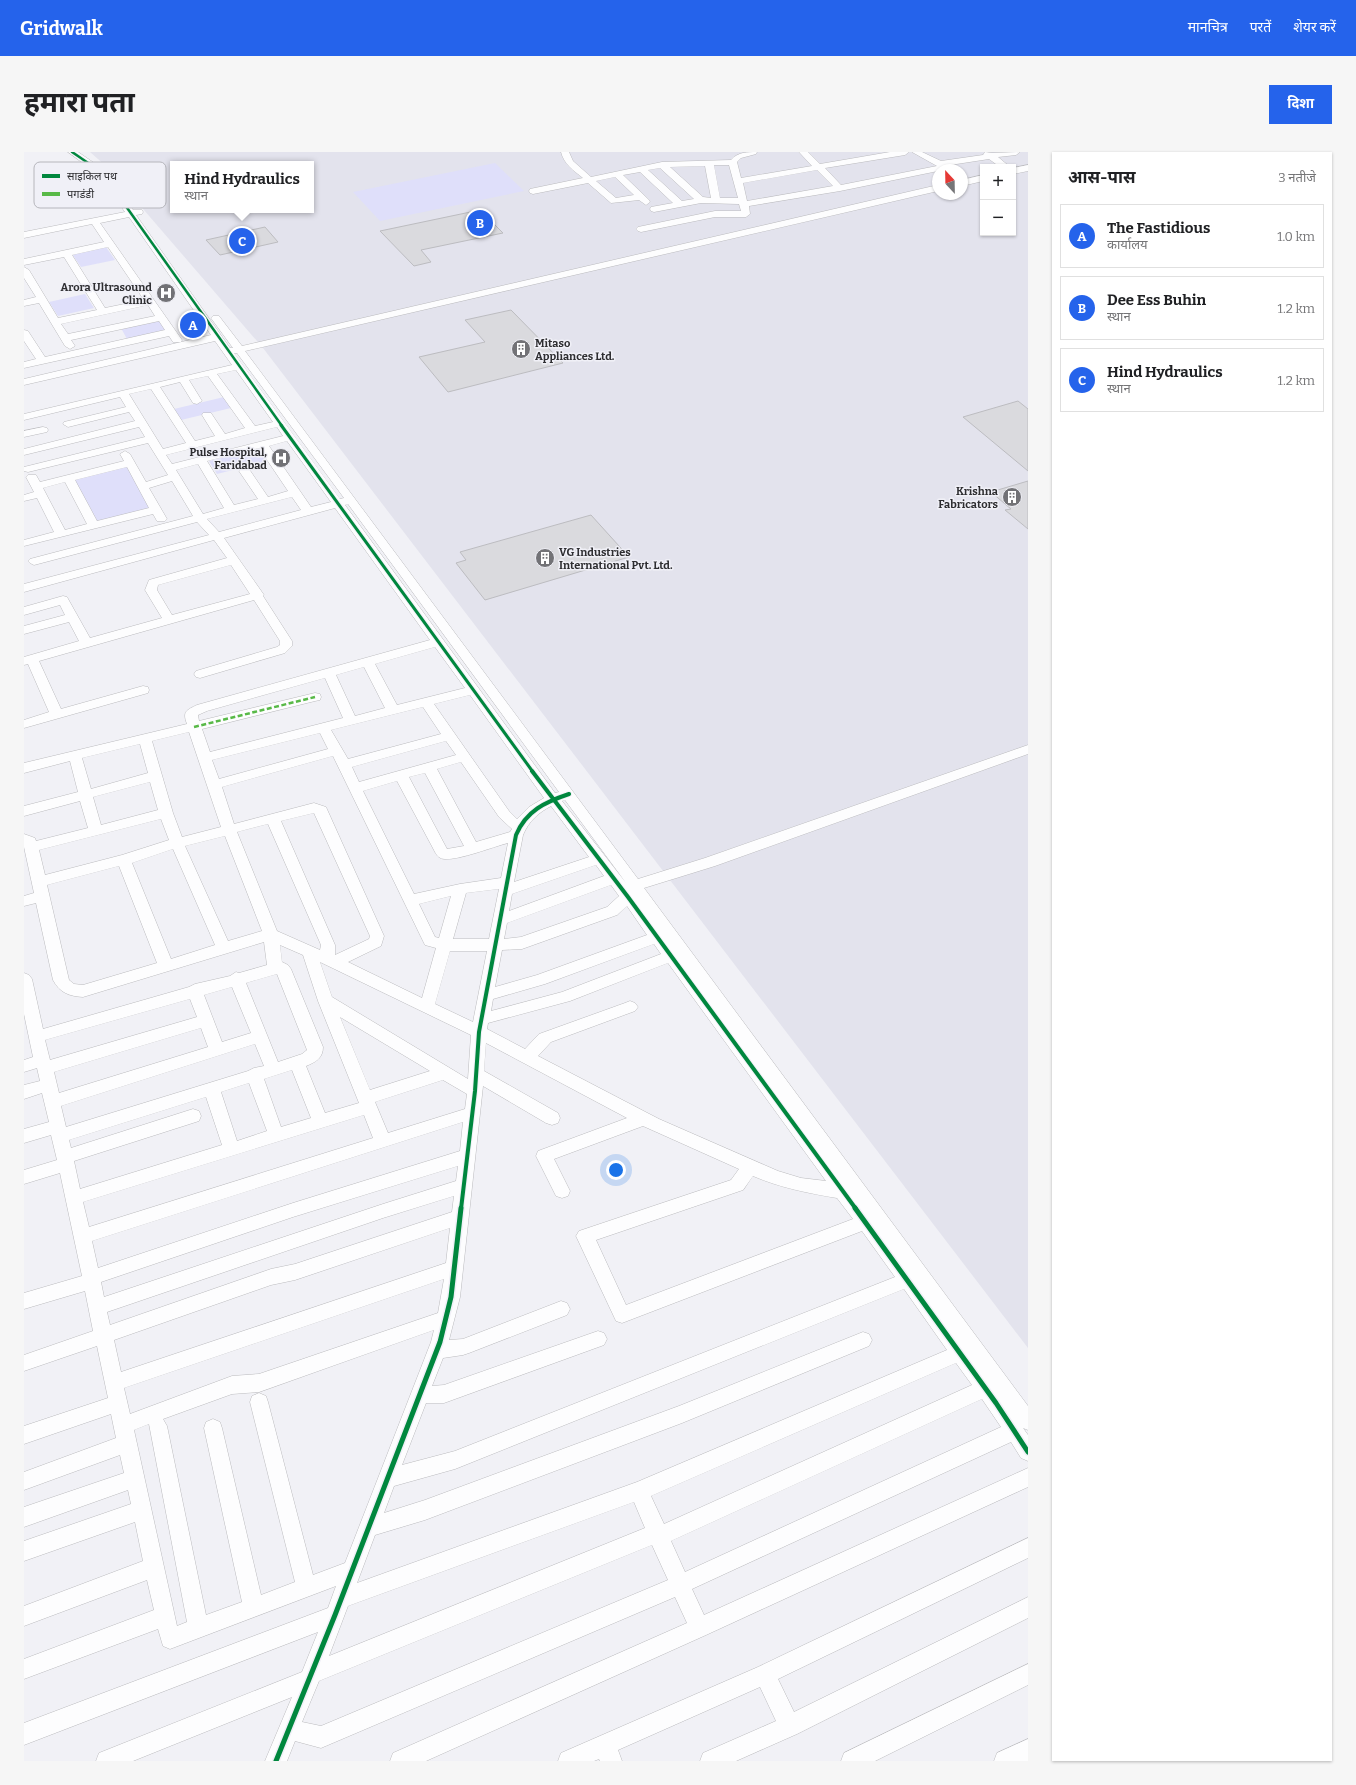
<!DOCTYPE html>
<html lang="hi">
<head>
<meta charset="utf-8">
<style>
	:root { --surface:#fff; --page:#f6f6f6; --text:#202124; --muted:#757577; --line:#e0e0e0; --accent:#2563eb }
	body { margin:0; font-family:Bitter,"Noto Sans Devanagari",serif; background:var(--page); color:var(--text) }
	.controls { position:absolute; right:12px; top:12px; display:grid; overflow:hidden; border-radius:0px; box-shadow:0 1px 3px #0004 }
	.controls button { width:36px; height:36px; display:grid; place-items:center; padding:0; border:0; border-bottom:1px solid var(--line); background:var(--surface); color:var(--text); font:20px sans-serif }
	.compass { position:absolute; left:908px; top:12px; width:36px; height:36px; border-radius:50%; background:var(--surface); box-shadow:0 1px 3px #0004; rotate:338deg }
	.you { position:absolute; left:592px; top:1018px; width:14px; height:14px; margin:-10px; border:3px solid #fff; border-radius:50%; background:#1a73e8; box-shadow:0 0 0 6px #1a73e833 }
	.badge { display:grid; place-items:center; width:26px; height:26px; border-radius:50%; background:var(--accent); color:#fff; font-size:13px; font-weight:700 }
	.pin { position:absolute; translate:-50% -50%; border:2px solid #fff; box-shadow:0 1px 4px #0006 }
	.popup { position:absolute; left:146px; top:9px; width:144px; height:52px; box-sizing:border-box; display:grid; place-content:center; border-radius:0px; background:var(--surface); filter:drop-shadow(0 1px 3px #0005); font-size:13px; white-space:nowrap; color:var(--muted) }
	.popup b { font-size:15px; color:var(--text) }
	.popup::after { content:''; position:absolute; left:50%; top:100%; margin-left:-8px; border:8px solid transparent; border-top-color:var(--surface) }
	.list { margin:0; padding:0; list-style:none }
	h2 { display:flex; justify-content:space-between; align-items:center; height:52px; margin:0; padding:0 16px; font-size:17px }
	h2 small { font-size:13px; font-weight:400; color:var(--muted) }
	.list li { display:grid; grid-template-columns:26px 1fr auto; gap:12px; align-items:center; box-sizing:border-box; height:64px; margin:0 8px 8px; padding:0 8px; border:1px solid var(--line); border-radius:0px }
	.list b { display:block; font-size:15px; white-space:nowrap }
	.list p { margin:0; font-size:13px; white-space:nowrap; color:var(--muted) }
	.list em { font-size:13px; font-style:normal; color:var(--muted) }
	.map { position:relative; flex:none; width:1004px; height:1609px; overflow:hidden; border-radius:0px }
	header { display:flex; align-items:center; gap:24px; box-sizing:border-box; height:56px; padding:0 20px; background:var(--accent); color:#fff }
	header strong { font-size:19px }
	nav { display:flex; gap:22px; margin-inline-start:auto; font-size:14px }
	.intro { display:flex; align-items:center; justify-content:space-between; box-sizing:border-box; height:96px; padding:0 24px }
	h1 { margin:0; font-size:28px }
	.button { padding:10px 18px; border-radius:0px; background:var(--accent); color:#fff; font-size:14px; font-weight:700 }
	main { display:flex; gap:24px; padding:0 24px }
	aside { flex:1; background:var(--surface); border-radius:0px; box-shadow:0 1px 3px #0004 }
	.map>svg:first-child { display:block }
	.built { fill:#e3e3ed; fill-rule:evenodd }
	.green { fill:#dfdffa }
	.building { fill:#dadade; stroke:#bcbcc0 }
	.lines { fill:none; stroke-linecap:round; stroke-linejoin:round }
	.minor-casing { stroke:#bbbbbe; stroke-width:1 }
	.minor { fill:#fdfdfe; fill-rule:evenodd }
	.quiet { stroke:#58b947; stroke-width:2.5; stroke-dasharray:5 2.5; stroke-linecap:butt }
	.cycleway-far3-casing { stroke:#f0f0f7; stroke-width:4 }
	.cycleway-far2-casing { stroke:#f0f0f7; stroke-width:5 }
	.cycleway-far1-casing { stroke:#f0f0f7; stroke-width:6 }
	.cycleway-casing { stroke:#f0f0f7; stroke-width:8 }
	.cycleway-far3 { stroke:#00873e; stroke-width:2.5 }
	.cycleway-far2 { stroke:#00873e; stroke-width:3 }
	.cycleway-far1 { stroke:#00873e; stroke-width:4 }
	.cycleway { stroke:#00873e; stroke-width:5 }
	.labels { text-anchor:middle; stroke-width:3; stroke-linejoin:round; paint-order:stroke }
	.far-poi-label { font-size:11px; font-weight:bold; fill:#2e2e31; stroke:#f0f0f7; text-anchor:end }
	.key { fill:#f0f0f7; stroke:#b6b6bc; stroke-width:1 }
	.key-label { font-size:11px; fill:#2e2e31 }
</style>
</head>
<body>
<header>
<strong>Gridwalk</strong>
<nav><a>मानचित्र</a><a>परतें</a><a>शेयर करें</a></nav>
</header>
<div class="intro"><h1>हमारा पता</h1><a class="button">दिशा</a></div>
<main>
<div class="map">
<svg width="1004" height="1609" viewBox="0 0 1004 1609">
	<rect width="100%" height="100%" fill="#f1f1f6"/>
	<path class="built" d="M66,0H1004V1196L239,196L82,14ZM149,12H287V58H149ZM959,15H989V81H959ZM914,18H938V42H914Z"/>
	<path class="green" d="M471,11L500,39L356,69L329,40Z
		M82,95L91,108L57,115L48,102Z
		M61,142L70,156L34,164L25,150Z
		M136,168L142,179L103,187L97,176Z
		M200,245L207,256L157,268L150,257Z
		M236,297L244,309L193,322L185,309Z
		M104,314L128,356L72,371L49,327Z"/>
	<path class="building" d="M456,58L479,81L397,98L407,110L390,114L356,79Z
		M241,75L254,90L196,103L182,88Z
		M487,158L539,211L424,240L395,205L461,190L441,168Z
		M994,249L1004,257V319L939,265Z
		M1004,329V377L981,358L987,357L967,340Z
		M567,363L605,405L461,448L432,411L442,408L436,400Z"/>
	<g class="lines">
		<defs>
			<path id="minor" d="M44,0H54L73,13L87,27L109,58H118L119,60L118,62L112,63L206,196H209L187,166L189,164H195L218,194L914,33V39L221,199L614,727L681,706L1004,593V602L691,714L620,736L1004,1254V1278L999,1276L1004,1283V1309L997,1306L987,1290L668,1437L680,1463L1004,1316V1335L682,1483L402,1609H366L369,1601L663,1471L651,1445L297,1596L271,1589L263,1609H241L268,1545L109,1609H72L75,1601L278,1520L294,1480L0,1593V1571L304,1456L312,1434L146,1497L139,1494L134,1477L0,1527V1507L130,1458L123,1428L0,1474V1454L119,1409L111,1370L0,1409V1389L107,1352L104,1338L0,1375V1355L100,1321L96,1303L0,1338V1320L92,1286L87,1262L0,1292V1274L84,1246L73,1194L0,1219V1203L69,1179L61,1139L0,1157V1141L58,1124L36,1021L0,1032V1018L33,1008L27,983L0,991V977L25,970L18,941L0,947V933L16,929L13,916L0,920V908L9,905L0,862V821L5,823L8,827L19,877L165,835L171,832L206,824L212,820L215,821L243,813L240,790L59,845C45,844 36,841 29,828L12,751L0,754V744L10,741L0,695V682L11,686L12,689L64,676L56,649L0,664V654L54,640L46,609L0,621V611L163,572C158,559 163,558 173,553L406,488L311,356L200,386L240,443L239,444L268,489V494L261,501L176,526L172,525L170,522L172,519L253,495L256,493V489L230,448L15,509L37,557L119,534L124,535L125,538L124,541L0,576V568L25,560L4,512L0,513V505L55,489L45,470L0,482V474L41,463L36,453L0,463V455L39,444L43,445L66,486L138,466L121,438L125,428L203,406L190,388L0,440V432L185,383L173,370L10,413L6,411L4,409L6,407L169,364L148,329L125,336L143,367L141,369H133L129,362L0,394V388L30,380L13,346L0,349V343L10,340L2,325L4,323H12L16,330L100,309L96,302L101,299L106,302L122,330L144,323L124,291L4,320L0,319V315L121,285L115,275L0,303V297L111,269L105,260L44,275L39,272L40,270L102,255L96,245L0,268V262L208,213L191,189L0,233V227L187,183L105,65L76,71L158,188L157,190H149L145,184L0,216V210L12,207L0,189V178L4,179L21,205L141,178L135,169L47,188L51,194L46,197L41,194L15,151L0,154V148L12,145L0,126V115L5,118L34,166L73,158L40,105L0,113V107L80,90L68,72L0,86V80L101,60L81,31L67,17ZM84,95L120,148L81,156L48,103ZM124,153L131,164L44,182L37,172ZM210,201H213L320,346L316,347ZM212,218L249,270L231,274L193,222ZM184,224L221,276L201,282L187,261H179L178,263L191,284L171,289L136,235L156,230L169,251L173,252L178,249L165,228ZM127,237L162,291L139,297L105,242ZM253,275L259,284L148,312L142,303ZM263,289L307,350L287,355L245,294ZM235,296L264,339L244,345L225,317H217L215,319L234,347L210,353L183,309ZM174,312L200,356L179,362L152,318ZM103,315L125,356L73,369L51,328ZM41,330L63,372L41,378L19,336ZM268,345L277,358L195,380L183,367ZM324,352L535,640L531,641L321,353ZM207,413L226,442L148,463L133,438L134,433ZM411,495L441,536L373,553L351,512ZM340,515L361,556L331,564L312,523ZM301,526L319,566L186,600L178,577L291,549L296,548L297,545L296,542L291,541L175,569L174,563L183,559ZM446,543L520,646L505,655L493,667L485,659L410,552ZM399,555L417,582L324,607L307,578ZM165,580L197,675L158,685L149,661L128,589ZM296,581L304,597L195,627L188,608ZM422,589L432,603L335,630L328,615ZM116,592L124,621L67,637L58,606ZM309,604L399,789L401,793L412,796L398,846L324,810L357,794L360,784L302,655L290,651L210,672L198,635ZM437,610L475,665L488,677L486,680L452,690L413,617ZM401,621L440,694L423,697L385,625ZM373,629L411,700C413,704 416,707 421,707C436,708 468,695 484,691L477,726L436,732L390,742L339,639ZM126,630L134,658L77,673L69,645ZM541,648L597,724L602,731L538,649ZM527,654L565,705L490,730L499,683C505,669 514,661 527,654ZM290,661L346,784L345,787L311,803V793L257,669ZM137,667L145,688L98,703L21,723L15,698ZM244,672L297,793L296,798L253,779L213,680ZM201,684L238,779L204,789L161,694ZM149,697L191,793L147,807L108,711ZM572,713L580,724L485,759L488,742ZM95,714L133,811L59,833L50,832L45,828L23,733ZM587,733L595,744L583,755L497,785L480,787L483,771ZM475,737L465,787H429L442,741ZM427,744L415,786L411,785L395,752ZM603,754L623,783L513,823L471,835L478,798L498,797L593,763ZM630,792L637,802L538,840L467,859L469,847L521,832ZM256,793L279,803L294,849L335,951L301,961L282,914C292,910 299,906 299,895L267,817L264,813L258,810ZM426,799H463L449,870L411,852ZM296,810L447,883L444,927L308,845ZM644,811L802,1029L777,1026L754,1019L635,967L514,904L527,890L611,859L614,855L611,851L606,849L601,851L515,882L501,897L463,877L464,871L546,849ZM253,822L283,898L278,902L254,910L222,831ZM208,835L227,881L198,890L180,843ZM166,847L173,865L26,908L21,888ZM316,865L406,919L346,938ZM177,876L184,895L35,941L30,920ZM462,891L603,966L514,999L512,1004L532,1044L538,1046L544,1044L546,1039L530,1007L619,974L715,1017L707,1028L555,1079L552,1084L592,1169L598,1171L838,1079L871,1125L431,1299L378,1313L402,1251H420L580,1193L583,1187L580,1181L574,1179L420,1233L408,1234L419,1206L439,1203L445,1201L543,1163L546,1157L543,1151L537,1149L439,1187L425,1188L436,1145L459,934L522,971L528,973L534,971L536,966L534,961L460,919ZM231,892L240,914L230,916L224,919L42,975L37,954ZM268,918L287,966L257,975L240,927ZM419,928L443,942L441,957L364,981L351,950ZM225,931L243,979L213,989L197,940ZM182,945L198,993L56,1037L50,1009L175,969L177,964L175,959L169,957L47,996L45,988ZM340,963L349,986L65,1075L59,1050ZM439,970L436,999L269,1051L74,1116L68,1089ZM434,1014L432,1029L359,1052L80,1145L77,1130L269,1065ZM729,1024C757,1036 784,1041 813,1046L829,1067L602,1153L572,1088L719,1038ZM430,1044L428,1060L271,1112L247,1117L86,1173L83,1160L359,1066ZM426,1076L422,1111L97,1220L90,1188L247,1133L271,1128ZM420,1127L414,1161L235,1222L208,1224L106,1262L100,1236ZM880,1137L923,1198L613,1330L333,1431L351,1383L401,1368L658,1271L845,1194L848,1188L845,1182L839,1180L655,1254L401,1348L360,1361L370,1334L431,1317ZM410,1178L407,1190L321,1411L289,1423L244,1250L242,1244L235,1241L228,1244L226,1250L271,1430L237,1443L198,1276L196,1270L189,1267L182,1270L180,1276L218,1450L182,1463L143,1274L139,1267L208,1242L235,1240ZM932,1211L948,1233L640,1372L627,1344ZM958,1247L977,1275L661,1420L647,1389ZM125,1272L163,1470L153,1474L110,1278ZM610,1350L621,1376L305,1504L324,1454ZM628,1393L644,1428L297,1574L278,1570L295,1529Z
				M537,0H545L549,9L567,25L638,10L707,8C714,0 723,0 733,0L732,2L717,6L713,10L717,26L788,14L775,0H784L796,12L866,0H885L881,3L801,16L817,33L913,14L888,0H898L917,9L959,3L961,0L968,1L996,0L992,3L974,5L986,15H976L965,7L926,13L929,18H914V19L816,39L725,54L726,62L722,65H691L617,80L614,79L612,77L614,75L691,59H717L715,52L677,51L630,60L627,59L626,57L627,55L649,51L616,20L599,23L625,48L626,50L622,53L615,48L587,51L564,31L509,42L506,41L505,39L506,37L559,26C549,18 540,12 537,0ZM690,13H705L714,46H696ZM681,14L687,46L679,45L646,15ZM636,16L670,47L658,49L624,18ZM793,18L809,34L723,49L719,31ZM591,25L610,43L592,46L572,29Z
				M1004,13V19L989,22V16Z
				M959,23V29L938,34V28Z
				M19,275L23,276L24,278L23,280L0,285V279Z
				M1004,1386V1406L754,1527L770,1560L1004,1445V1466L773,1582L712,1609H676L679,1601L752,1569L736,1535L594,1598L598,1609H576L575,1607L570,1609H534L537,1601L734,1515Z
				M1004,1512V1533L851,1609H817L820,1601Z
				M1004,1587V1609H970L973,1601Z"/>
		</defs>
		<use href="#minor" class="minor-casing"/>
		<use href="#minor" class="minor"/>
		<path class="quiet" d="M170,575L291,545"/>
		<defs>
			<path id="cycleway-far3" d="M48,0L70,15L84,29L258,274"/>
			<path id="cycleway-far2" d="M257,273L509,620"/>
			<path id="cycleway-far1" d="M508,619L604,745L832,1057
				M437,1057L451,939L455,880L492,683C502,659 521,650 545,642"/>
			<path id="cycleway" d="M831,1056L972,1251L1004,1300
				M252,1609L311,1463L416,1190L427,1145L437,1056"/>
		</defs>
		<use href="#cycleway-far3" class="cycleway-far3-casing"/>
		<use href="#cycleway-far2" class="cycleway-far2-casing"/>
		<use href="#cycleway-far1" class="cycleway-far1-casing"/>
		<use href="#cycleway" class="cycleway-casing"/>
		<use href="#cycleway-far3" class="cycleway-far3"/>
		<use href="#cycleway-far2" class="cycleway-far2"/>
		<use href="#cycleway-far1" class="cycleway-far1"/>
		<use href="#cycleway" class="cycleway"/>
	</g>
	<defs>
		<symbol id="hospital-disc" viewBox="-11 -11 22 22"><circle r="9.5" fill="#727276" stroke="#f0f0f7"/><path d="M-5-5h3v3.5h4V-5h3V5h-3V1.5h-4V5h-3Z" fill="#fff"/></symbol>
		<symbol id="building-disc" viewBox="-11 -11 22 22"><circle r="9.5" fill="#727276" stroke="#f0f0f7"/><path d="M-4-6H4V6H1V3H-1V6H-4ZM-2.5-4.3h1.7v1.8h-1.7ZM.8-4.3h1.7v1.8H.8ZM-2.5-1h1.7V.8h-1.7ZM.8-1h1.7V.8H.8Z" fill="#fff"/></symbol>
	</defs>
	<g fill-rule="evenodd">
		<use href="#hospital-disc" x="131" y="130" width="22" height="22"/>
		<use href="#building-disc" x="486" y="186" width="22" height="22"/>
		<use href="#hospital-disc" x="246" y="295" width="22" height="22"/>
		<use href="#building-disc" x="977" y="334" width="22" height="22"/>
		<use href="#building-disc" x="510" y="395" width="22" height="22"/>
	</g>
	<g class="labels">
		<g class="far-poi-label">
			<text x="128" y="139">Arora Ultrasound<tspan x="128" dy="13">Clinic</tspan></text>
			<text x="511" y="195" text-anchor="start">Mitaso<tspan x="511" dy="13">Appliances Ltd.</tspan></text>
			<text x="243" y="304">Pulse Hospital,<tspan x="243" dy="13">Faridabad</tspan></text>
			<text x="974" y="343">Krishna<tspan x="974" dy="13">Fabricators</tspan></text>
			<text x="535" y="404" text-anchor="start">VG Industries<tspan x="535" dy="13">International Pvt. Ltd.</tspan></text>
		</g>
	</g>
	<rect x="10" y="10" width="132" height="46" rx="6" class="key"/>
	<rect x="18" y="22" width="18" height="4" fill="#00873e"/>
	<rect x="18" y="40" width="18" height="4" fill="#58b947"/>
	<g class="key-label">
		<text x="43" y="28">साइकिल पथ</text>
		<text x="43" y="46">पगडंडी</text>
	</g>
</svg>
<div class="controls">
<button>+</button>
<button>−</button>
</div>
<svg class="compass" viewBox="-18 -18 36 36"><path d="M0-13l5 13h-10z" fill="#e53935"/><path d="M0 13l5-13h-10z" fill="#757577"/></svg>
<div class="you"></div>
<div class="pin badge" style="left:169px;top:173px">A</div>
<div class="pin badge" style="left:456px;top:71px">B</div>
<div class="pin badge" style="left:218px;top:89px">C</div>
<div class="popup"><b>Hind Hydraulics</b>स्थान</div>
</div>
<aside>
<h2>आस-पास<small>3 नतीजे</small></h2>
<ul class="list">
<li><span class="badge">A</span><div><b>The Fastidious</b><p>कार्यालय</p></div><em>1.0 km</em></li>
<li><span class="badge">B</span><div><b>Dee Ess Buhin</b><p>स्थान</p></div><em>1.2 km</em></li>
<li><span class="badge">C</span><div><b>Hind Hydraulics</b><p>स्थान</p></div><em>1.2 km</em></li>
</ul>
</aside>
</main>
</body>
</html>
